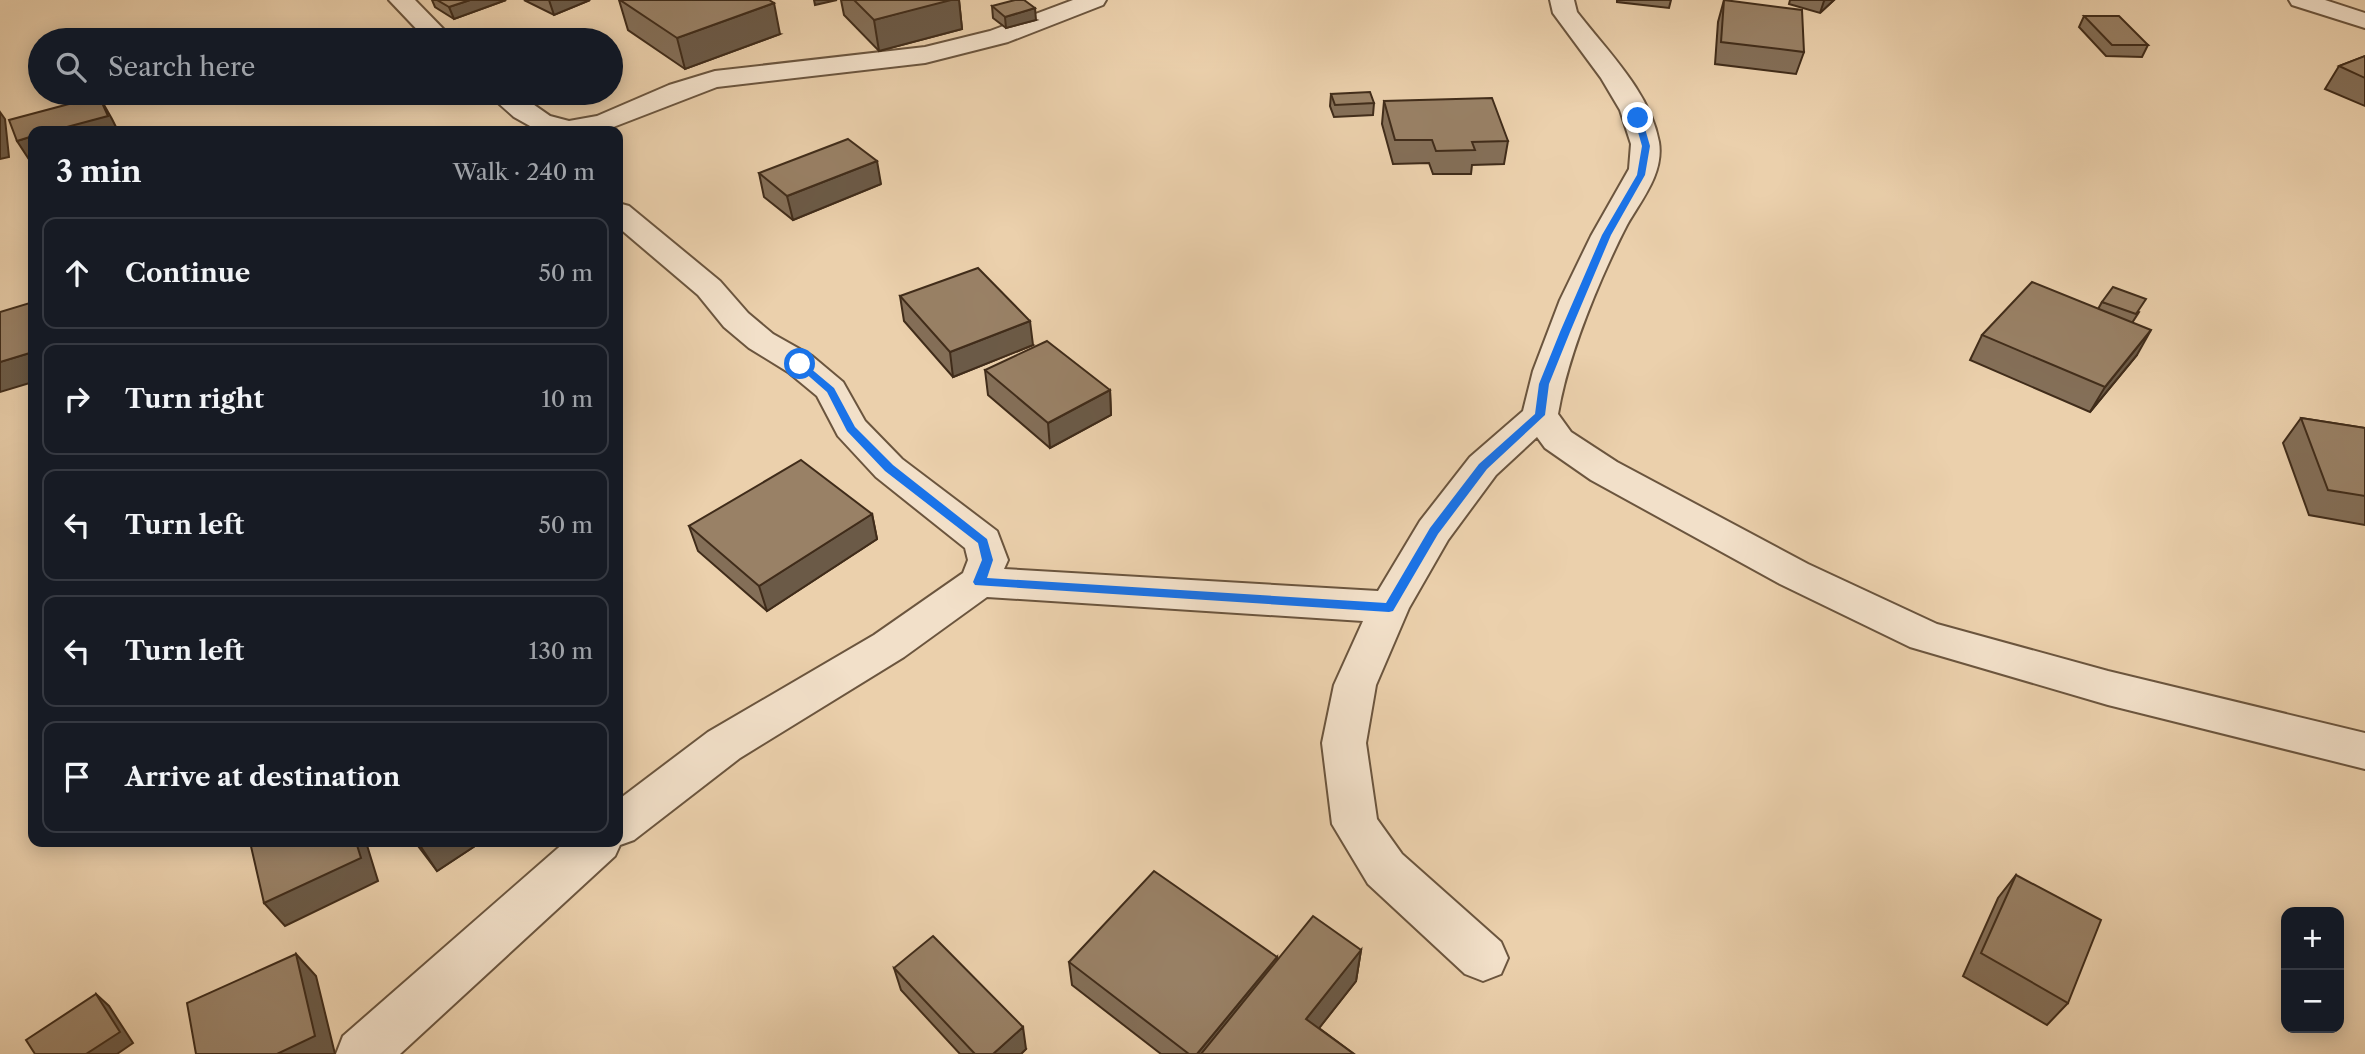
<!DOCTYPE html>
<html lang="en">
<head>
<meta charset="utf-8">
<style>
	:root { --surface:#171b24; --page:#20242c; --text:#f1f3f6; --muted:#9ea1a6; --line:#363941 }
	body { margin:0; font-family:"Libre Caslon Text",serif; background:var(--page); color:var(--text) }
	.controls { position:absolute; right:21px; bottom:21px; display:grid; overflow:hidden; border-radius:14px; box-shadow:0 4px 18px #0003 }
	.controls button { width:63px; height:63px; display:grid; place-items:center; padding:0; border:0; border-bottom:2px solid var(--line); background:var(--surface); color:var(--text); font:35px sans-serif }
	.stop { position:absolute; width:21px; height:21px; margin:-16px; border:5px solid #1a73e8; border-radius:50%; background:#fff }
	.stop.end { background:#1a73e8; border-color:#fff; box-shadow:0 2px 7px #0008 }
	.list { margin:0; padding:0; list-style:none }
	h2 { display:flex; justify-content:space-between; align-items:center; height:91px; margin:0; padding:0 28px; font-size:30px }
	h2 small { font-size:23px; font-weight:400; color:var(--muted) }
	.list li { display:grid; grid-template-columns:46px 1fr auto; gap:21px; align-items:center; box-sizing:border-box; height:112px; margin:0 14px 14px; padding:0 14px; border:2px solid var(--line); border-radius:14px }
	.list b { display:block; font-size:26px; white-space:nowrap }
	.list em { font-size:23px; font-style:normal; color:var(--muted) }
	.icon { flex:none; width:38px; height:38px; fill:none; stroke:currentColor; stroke-width:2; stroke-linecap:round; stroke-linejoin:round }
	.map { position:relative; flex:none; width:2365px; height:1054px; overflow:hidden }
	.search { position:absolute; background:var(--surface); box-shadow:0 4px 18px #0003; left:28px; top:28px; width:595px; height:77px; display:flex; align-items:center; gap:18px; box-sizing:border-box; padding:0 24px; border-radius:38px; color:var(--muted); font-size:26px }
	.panel { position:absolute; background:var(--surface); box-shadow:0 4px 18px #0003; left:28px; top:126px; width:595px; height:721px; border-radius:14px }
	.map>svg:first-child { display:block }
	.lines { fill:none; stroke-linecap:round; stroke-linejoin:round }
	.minor-casing { stroke:#6b553e; stroke-width:4 }
	.minor { fill:#f2e0c9; fill-rule:evenodd }
	.wall { fill:#846f58; stroke:#402c1a; stroke-width:2 }
	.shaded-wall { fill:#6b5a47; stroke:#402c1a; stroke-width:2 }
	.building { fill:#998166; stroke:#402c1a; stroke-width:2 }
	.route { fill:#1a73e8 }
</style>
</head>
<body>
<div class="map">
<svg width="2365" height="1054" viewBox="0 0 2365 1054">
	<rect width="100%" height="100%" fill="#ebd0ac"/>
	<filter id="stains"><feTurbulence type="fractalNoise" baseFrequency=".00286" numOctaves="4"/><feColorMatrix values="0 0 0 0 .2 0 0 0 0 .09 0 0 0 0 .02 0 0 0 .5 -.17"/></filter>
	<radialGradient id="worn" r=".72"><stop offset=".6" stop-color="#630" stop-opacity="0"/><stop offset="1" stop-color="#630" stop-opacity=".3"/></radialGradient>
	<g class="lines">
		<defs>
			<path id="minor" d="M389,0H415L454,40H427Z
				M1073,0H1106L1103,5L1008,42L925,63L717,87L603,131H539L514,117L487,93H517L550,116L569,121L597,116L669,85L715,71L925,47L990,31Z
				M1550,0H1574L1577,12C1607,51 1650,92 1659,142C1664,173 1642,199 1627,225C1618,242 1610,260 1602,278C1583,322 1566,367 1558,414L1571,432L1617,462L1808,564L1937,624L2108,671L2365,733V769L2108,705L1910,647L1780,584L1591,480L1545,448L1537,437L1496,475L1448,540L1409,608L1376,685L1366,743L1377,819L1402,854L1501,942L1508,958L1501,974L1483,981L1465,974L1368,884L1332,824L1322,743L1334,685L1363,621L987,597L904,657L740,758L634,840L620,845L615,856L400,1054H336L343,1036L565,842H618V800L708,732L874,635L963,573L968,560L965,548L876,477L838,436L817,396L788,372L749,348L724,327L698,295L618,227V203L629,206L720,281L748,313L773,334L812,356L843,382L865,421L902,459L997,531L1008,560L1004,569L1378,591L1420,521L1470,457L1523,411L1533,371L1560,300L1591,236L1629,169L1631,144L1620,110L1601,78L1553,13Z
				M2289,0H2325L2365,13V28L2292,5Z"/>
		</defs>
		<use href="#minor" class="minor-casing"/>
		<use href="#minor" class="minor"/>
	</g>
	<path class="wall" d="M432,0H506L454,19L435,7Z
		M524,0H590L554,15Z
		M619,0L780,34L685,69L628,30Z
		M841,0H959L962,29L879,51L844,15Z
		M1617,0H1671L1669,8L1617,2Z
		M1724,0L1804,52L1796,74L1715,64L1718,22Z
		M1790,0H1834L1820,13L1789,4Z
		M992,6L1036,20L1006,28L993,18Z
		M2084,16L2148,45L2142,57L2106,56L2079,27Z
		M2365,56V106L2325,89L2339,66Z
		M1331,94L1374,103L1373,115L1334,117L1330,106Z
		M1384,101L1508,141L1504,164L1472,165L1471,174H1433L1429,163L1393,164L1382,124Z
		M759,173L881,184L793,220L764,197Z
		M900,296L1033,345L953,377L904,321Z
		M2102,302L2139,312L2132,323L2137,355L2090,412L1970,360L1982,335L2098,309Z
		M985,370L1110,390L1111,415L1050,448L988,395Z
		M2301,418L2365,428V525L2309,515L2283,443Z
		M872,514L877,539L767,611L698,551L689,526Z
		M415,842H481L437,871Z
		M2016,875L2068,1003L2047,1025L1963,976L1998,898Z
		M1361,950L1356,981L1319,1028L1354,1054H1161L1072,985L1069,962L1277,957L1276,961Z
		M894,968L1026,1049L1021,1054H960L901,990Z"/>
	<path class="shaded-wall" d="M470,0H506L454,19L449,7Z
		M549,0H590L554,15Z
		M814,0H837L815,5Z
		M946,0H959L962,29L879,51L874,20Z
		M1825,0H1834L1820,13L1824,1Z
		M774,3L780,34L685,69L677,38Z
		M1035,8L1036,20L1006,28L1005,17Z
		M99,96L112,119L118,131H52Z
		M0,112L5,119L9,157L0,159Z
		M33,136V164H32L17,141Z
		M877,161L881,184L793,220L787,196Z
		M1030,321L1033,345L953,377L950,352Z
		M2151,330L2137,355L2090,412L2105,387Z
		M33,352V382L0,392V362Z
		M1110,390L1111,415L1050,448L1048,423Z
		M872,514L877,539L767,611L759,586Z
		M356,842H366L378,881L285,926L264,903Z
		M429,842H481L437,871L421,847Z
		M1361,950L1356,981L1302,1050L1306,1019Z
		M296,954L316,976L335,1054H277Z
		M1277,957L1275,980L1215,1054H1197Z
		M96,994L109,1006L133,1043L117,1054H86Z
		M1023,1027L1026,1049L1021,1054H993Z"/>
	<path class="building" d="M437,0H470L449,7Z
		M620,0H769L774,3L677,38Z
		M854,0H951L874,20Z
		M1015,0H1024L1035,8L1005,17L992,6Z
		M1724,0L1802,10L1804,52L1721,42Z
		M2084,16H2119L2148,45H2112Z
		M2365,56V78L2339,66Z
		M1370,92L1374,103L1335,105L1331,94Z
		M99,96L108,116L52,131H33V136L17,141L9,120Z
		M1492,98L1508,141L1472,142L1475,150L1436,151L1432,140H1395L1384,101Z
		M848,139L877,161L787,196L759,173Z
		M978,268L1030,321L950,352L900,296Z
		M2032,282L2151,330L2105,387L1982,335Z
		M2113,287L2146,299L2136,314L2102,302Z
		M33,302V352L0,362V312Z
		M1047,341L1110,390L1048,423L985,370Z
		M2301,418L2365,428V496L2328,490Z
		M801,460L872,514L759,586L689,526Z
		M250,842H356L361,858L264,903Z
		M417,842H429L421,847Z
		M1154,871L1277,957L1197,1054H1189L1069,962Z
		M2016,875L2101,920L2068,1003L1981,953Z
		M1313,916L1361,950L1306,1019L1354,1054H1201Z
		M933,936L1023,1027L993,1054H975L894,968Z
		M296,954L315,1036L277,1054H196L187,1003Z
		M96,994L120,1032L86,1054H35L26,1040Z"/>
	<path class="route" d="M1638,116L1642,118L1650,146L1645,175L1611,235L1570,332L1549,384L1545,415L1487,469L1438,534L1393,611L1389,612L975,585L973,582L982,560L978,543L885,471L847,431L827,392L795,364L803,362L834,388L855,427L893,465L987,539L993,560L987,578L1386,603L1430,528L1479,464L1535,414L1539,384L1560,332L1602,235L1637,175L1642,146L1634,118Z"/>
	<rect width="100%" height="100%" filter="url(#stains)"/>
	<rect width="100%" height="100%" fill="url(#worn)"/>
</svg>
<div class="controls">
<button>+</button>
<button>−</button>
</div>
<div class="stop" style="left:800px;top:364px"></div>
<div class="stop end" style="left:1638px;top:118px"></div>
<div class="search"><svg class="icon" aria-label="search" viewBox="0 0 24 24"><circle cx="10" cy="10" r="6"/><path d="M15 15l6 6"/></svg>Search here</div>
<section class="panel">
<h2>3 min<small>Walk · 240 m</small></h2>
<ul class="list">
<li><svg class="icon" aria-label="ahead" viewBox="0 0 24 24"><path d="M12 20V5M6 11l6-6 6 6"/></svg><div><b>Continue</b></div><em>50 m</em></li>
<li><svg class="icon" aria-label="right" viewBox="0 0 24 24"><path d="M7 20v-9h11M14 6l5 5-5 5"/></svg><div><b>Turn right</b></div><em>10 m</em></li>
<li><svg class="icon" aria-label="left" viewBox="0 0 24 24"><path d="M17 20v-9H6M10 6l-5 5 5 5"/></svg><div><b>Turn left</b></div><em>50 m</em></li>
<li><svg class="icon" aria-label="left" viewBox="0 0 24 24"><path d="M17 20v-9H6M10 6l-5 5 5 5"/></svg><div><b>Turn left</b></div><em>130 m</em></li>
<li><svg class="icon" aria-label="arrive" viewBox="0 0 24 24"><path d="M6 21V4h12l-3 4 3 4H6"/></svg><div><b>Arrive at destination</b></div></li>
</ul>
</section>
</div>
</body>
</html>
